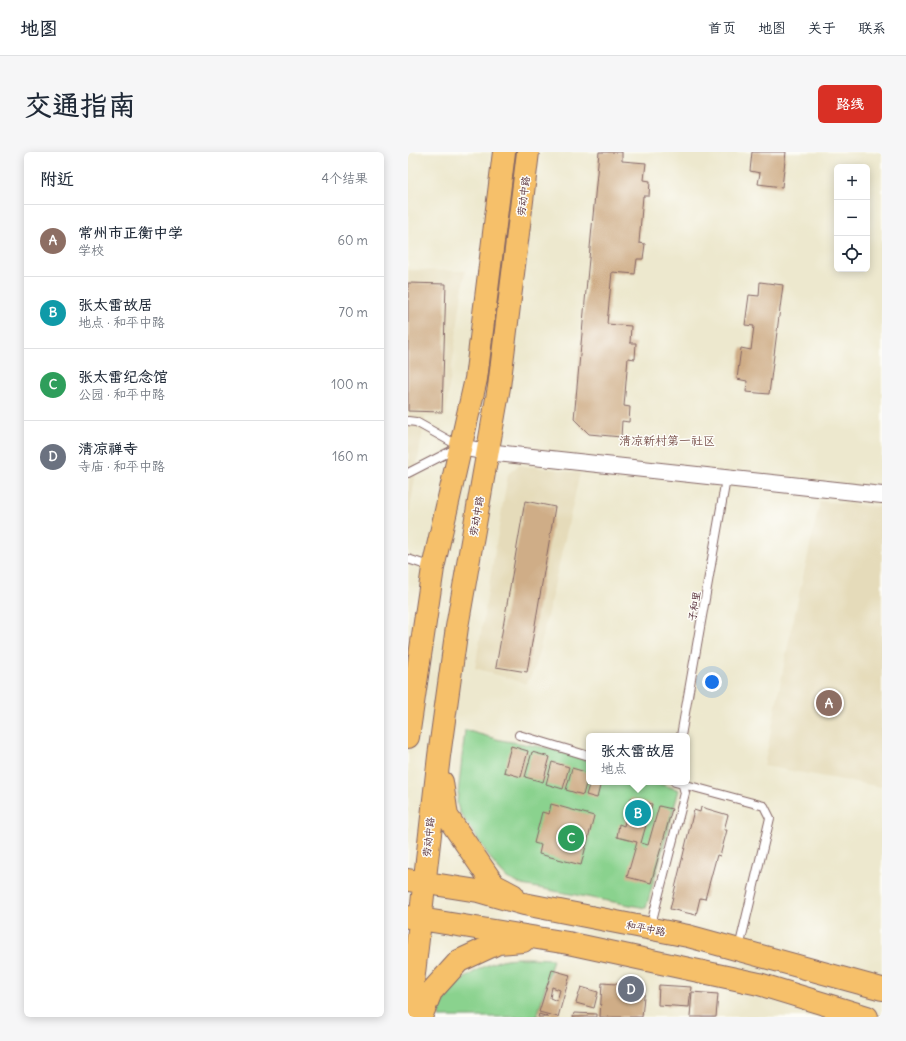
<!DOCTYPE html>
<html lang="zh">
<head>
<meta charset="utf-8">
<style>
	:root { --surface:#fff; --page:#f6f6f7; --text:#1f2937; --muted:#747a83; --line:#e0e1e3; --accent:#d93025 }
	body { margin:0; font-family:Delius,"LXGW WenKai TC",sans-serif; background:var(--page); color:var(--text) }
	.controls { position:absolute; right:12px; top:12px; display:grid; overflow:hidden; border-radius:6px; box-shadow:0 2px 10px #0003 }
	.controls button { width:36px; height:36px; display:grid; place-items:center; padding:0; border:0; border-bottom:1px solid var(--line); background:var(--surface); color:var(--text); font:20px sans-serif }
	.you { position:absolute; left:304px; top:530px; width:14px; height:14px; margin:-10px; border:3px solid #fff; border-radius:50%; background:#1a73e8; box-shadow:0 0 0 6px #1a73e833 }
	.badge { display:grid; place-items:center; width:26px; height:26px; border-radius:50%; background:var(--accent); color:#fff; font-size:13px; font-weight:700 }
	.pin { position:absolute; translate:-50% -50%; border:2px solid #fff; box-shadow:0 1px 4px #0006 }
	.popup { position:absolute; left:178px; top:581px; width:104px; height:52px; box-sizing:border-box; display:grid; place-content:center; border-radius:6px; background:var(--surface); filter:drop-shadow(0 1px 3px #0005); font-size:13px; white-space:nowrap; color:var(--muted) }
	.popup b { font-size:15px; color:var(--text) }
	.popup::after { content:''; position:absolute; left:50%; top:100%; margin-left:-8px; border:8px solid transparent; border-top-color:var(--surface) }
	.list { margin:0; padding:0; list-style:none }
	h2 { display:flex; justify-content:space-between; align-items:center; height:52px; margin:0; padding:0 16px; font-size:17px }
	h2 small { font-size:13px; font-weight:400; color:var(--muted) }
	.list li { display:grid; grid-template-columns:26px 1fr auto; gap:12px; align-items:center; box-sizing:border-box; height:72px; padding:0 16px; border-top:1px solid var(--line) }
	.list b { display:block; font-size:15px; white-space:nowrap }
	.list p { margin:0; font-size:13px; white-space:nowrap; color:var(--muted) }
	.list em { font-size:13px; font-style:normal; color:var(--muted) }
	.icon { flex:none; width:22px; height:22px; fill:none; stroke:currentColor; stroke-width:2; stroke-linecap:round; stroke-linejoin:round }
	.map { position:relative; flex:none; width:474px; height:865px; overflow:hidden; border-radius:6px }
	header { display:flex; align-items:center; gap:24px; box-sizing:border-box; height:56px; padding:0 20px; background:var(--surface); border-bottom:1px solid var(--line) }
	header strong { font-size:19px }
	nav { display:flex; gap:22px; margin-inline-start:auto; font-size:14px }
	.intro { display:flex; align-items:center; justify-content:space-between; box-sizing:border-box; height:96px; padding:0 24px }
	h1 { margin:0; font-size:28px }
	.button { padding:10px 18px; border-radius:6px; background:var(--accent); color:#fff; font-size:14px; font-weight:700 }
	main { display:flex; gap:24px; padding:0 24px }
	aside { flex:1; background:var(--surface); border-radius:6px; box-shadow:0 2px 10px #0003 }
	.map>svg:first-child { display:block }
	.built { fill:#e5dbba }
	.green { fill:#8ad28e; stroke:#6a785c }
	.building { fill:#cfad87; fill-rule:evenodd }
	.lines { fill:none; stroke-linecap:round; stroke-linejoin:round }
	.lane-casing { stroke:#836564; stroke-width:10 }
	.street-casing { stroke:#836564; stroke-width:18 }
	.primary-casing { stroke:#836564; stroke-width:24 }
	.lane { stroke:#fff; stroke-width:8 }
	.street { stroke:#fff; stroke-width:16 }
	.primary { stroke:#f6c06b; stroke-width:22 }
	.labels { text-anchor:middle; stroke-width:3; stroke-linejoin:round; paint-order:stroke }
	.street-label { font-size:10px; fill:#4a1f2b; stroke:#fdfcf7 }
	.quarter-label { font-size:12px; fill:#79514b; stroke:#fdfcf7 }
</style>
</head>
<body>
<header>
<strong>地图</strong>
<nav><a>首页</a><a>地图</a><a>关于</a><a>联系</a></nav>
</header>
<div class="intro"><h1>交通指南</h1><a class="button">路线</a></div>
<main>
<aside>
<h2>附近<small>4个结果</small></h2>
<ul class="list">
<li><span class="badge" style="background:#8d6e63">A</span><div><b>常州市正衡中学</b><p>学校</p></div><em>60 m</em></li>
<li><span class="badge" style="background:#0f9aa8">B</span><div><b>张太雷故居</b><p>地点 · 和平中路</p></div><em>70 m</em></li>
<li><span class="badge" style="background:#2e9e5b">C</span><div><b>张太雷纪念馆</b><p>公园 · 和平中路</p></div><em>100 m</em></li>
<li><span class="badge" style="background:#6b7280">D</span><div><b>清凉禅寺</b><p>寺庙 · 和平中路</p></div><em>160 m</em></li>
</ul>
</aside>
<div class="map">
<svg width="474" height="865" viewBox="0 0 474 865">
	<rect width="100%" height="100%" fill="#fdfcf7"/>
	<filter id="ink" filterUnits="userSpaceOnUse"><feTurbulence type="fractalNoise" baseFrequency=".025" numOctaves="2"/><feDisplacementMap in="SourceGraphic" scale="8" xChannelSelector="R" yChannelSelector="G"/><feConvolveMatrix kernelMatrix="1 2 1 2 8 2 1 2 1" color-interpolation-filters="sRGB"/></filter>
	<filter id="wash" filterUnits="userSpaceOnUse"><feTurbulence type="fractalNoise" baseFrequency=".012" numOctaves="4" result="noise"/><feDisplacementMap in="SourceGraphic" scale="16" xChannelSelector="R" yChannelSelector="G"/><feGaussianBlur stdDeviation="0.9" result="paint"/><feColorMatrix in="noise" values="0 0 0 0 0 0 0 0 0 0 0 0 0 0 0 0 0 1.4 0 .05"/><feComposite in="paint" operator="in"/></filter>
	<g filter="url(#wash)">
		<rect width="100%" height="100%" fill="#ede8ce"/>
		<path class="built" d="M0,118L57,119L37,265H17L0,369Z
			M111,313L172,321L128,513L119,532L67,516L100,322Z
			M412,349L474,355V635L356,614L381,488Z"/>
		<path class="green" d="M57,578L92,588L140,596L181,609V630H246L271,638L238,756L114,733L99,726L87,713L51,659L49,651Z
			M120,806L145,807L129,865H31C35,835 71,813 98,807C105,806 113,806 120,806Z"/>
		<g id="blocks">
			<path class="building" d="M191,0H214V9L238,11L236,28L242,29L241,44H235L231,91L237,92L235,107H229L227,122L204,120L199,172L223,174L222,191H228L227,207L220,206L216,254L222,255L221,270L214,269L213,285L181,282L166,267Z
				M344,0H378L374,35L350,32L352,21L342,19Z
				M352,130L375,133L361,242L338,240L339,229L329,227L333,196L343,198L346,174L337,173L341,143L351,144Z
				M0,131L38,132L34,260L0,259Z
				M117,349L147,355L119,520L88,515Z
				M103,594L120,599L113,625L96,620Z
				M124,600L142,605L135,630L117,625Z
				M144,610L161,615L155,637L138,632Z
				M164,616L181,621L175,643L158,638Z
				M182,630H193L189,646L178,643Z
				M223,646L244,652L233,691L240,693L251,654L264,657L243,731L219,725L229,690L209,685L211,672L216,674Z
				M143,652L186,664L173,713L131,702L133,693L126,691L134,660L141,662Z
				M293,655L320,663L316,678H319L312,704L309,703L297,747L292,746L288,763L262,757L286,658L292,660Z
				M144,818L162,823L150,865L131,860ZM144,835L152,838L149,849L142,846Z
				M194,831L237,834L234,865H192Z
				M251,833L283,835L281,855L250,853Z
				M173,835L190,840L186,856L168,851Z
				M284,840L310,842L308,865H282Z
				M166,861L189,862V865H165Z
				M131,862L140,865H130Z"/>
		</g>
	</g>
	<g filter="url(#ink)">
		<use href="#blocks" fill-opacity="0" stroke="#836564" stroke-width="1"/>
		<g class="lines">
			<defs>
				<path id="lane" d="M0,269L8,270L51,294
					M0,321L49,296
					M0,407L24,415
					M111,583L181,604
					M273,584L318,327
					M267,630L356,654L362,666L331,796
					M242,776L277,641L274,630"/>
				<path id="street" d="M52,295L79,300L474,343"/>
				<path id="primary" d="M0,585L25,416L68,227L96,0
					M34,630L39,664L86,733L105,743
					M0,728L70,739L116,752L280,784L474,837
					M0,765L160,791L351,832L459,865
					M1,865L31,604L49,475L91,235L120,0
					M13,865L23,840L51,809L90,791L115,789"/>
			</defs>
			<use href="#lane" class="lane-casing"/>
			<use href="#street" class="street-casing"/>
			<use href="#primary" class="primary-casing"/>
			<use href="#lane" class="lane"/>
			<use href="#street" class="street"/>
			<use href="#primary" class="primary"/>
		</g>
	</g>
	<g class="labels">
		<g class="street-label">
			<text transform="translate(115 44) rotate(-83)" y="4">劳动中路</text>
			<text transform="translate(68 364) rotate(-80)" y="4">劳动中路</text>
			<text transform="translate(286 454) rotate(-80)" y="4">子和里</text>
			<text transform="translate(20 685) rotate(-84)" y="4">劳动中路</text>
			<text transform="translate(238 776) rotate(11)" y="4">和平中路</text>
		</g>
		<g class="quarter-label">
			<text x="259" y="293">清凉新村第一社区</text>
		</g>
	</g>
</svg>
<div class="controls">
<button>+</button>
<button>−</button>
<button><svg class="icon" aria-label="locate" viewBox="0 0 24 24"><circle cx="12" cy="12" r="6"/><path d="M12 2v4M12 18v4M2 12h4M18 12h4"/></svg></button>
</div>
<div class="you"></div>
<div class="pin badge" style="left:421px;top:551px;background:#8d6e63">A</div>
<div class="pin badge" style="left:230px;top:661px;background:#0f9aa8">B</div>
<div class="popup"><b>张太雷故居</b>地点</div>
<div class="pin badge" style="left:163px;top:686px;background:#2e9e5b">C</div>
<div class="pin badge" style="left:223px;top:837px;background:#6b7280">D</div>
</div>
</main>
</body>
</html>
